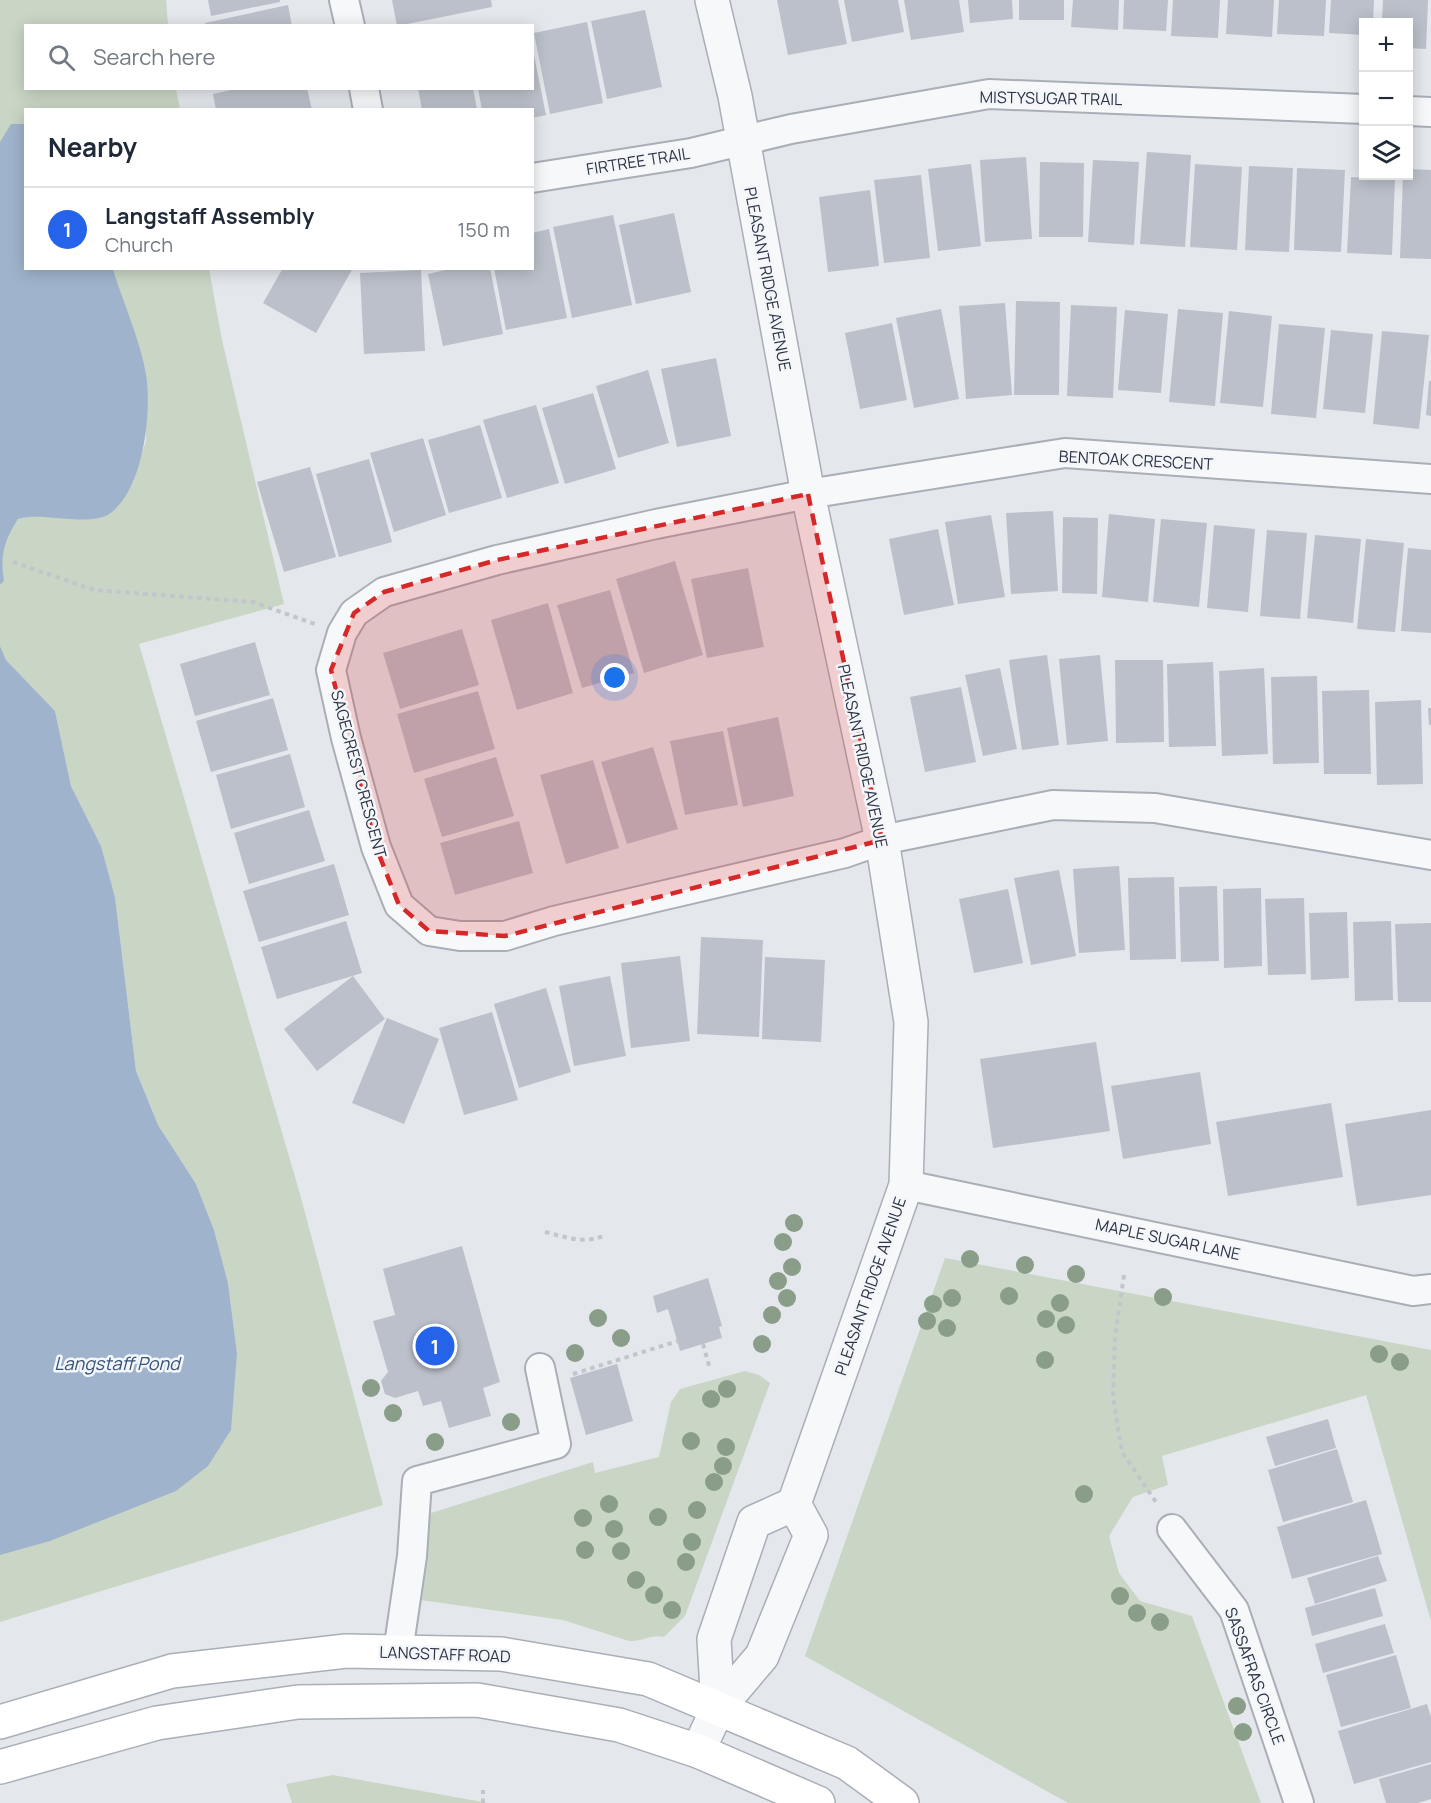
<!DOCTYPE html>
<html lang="en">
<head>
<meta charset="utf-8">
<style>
	:root { --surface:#fff; --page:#f6f6f7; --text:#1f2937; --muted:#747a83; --line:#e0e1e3; --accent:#2563eb }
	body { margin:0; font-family:Manrope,sans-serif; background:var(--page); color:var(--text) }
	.controls { position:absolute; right:18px; top:18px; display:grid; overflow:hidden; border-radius:0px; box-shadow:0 3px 15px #0003 }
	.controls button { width:54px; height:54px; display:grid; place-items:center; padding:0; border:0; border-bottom:2px solid var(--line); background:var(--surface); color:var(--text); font:30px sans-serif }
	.you { position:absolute; left:615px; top:678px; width:21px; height:21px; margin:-15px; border:4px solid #fff; border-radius:50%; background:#1a73e8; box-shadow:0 0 0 9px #1a73e833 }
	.badge { display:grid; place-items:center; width:39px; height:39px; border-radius:50%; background:var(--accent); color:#fff; font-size:20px; font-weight:700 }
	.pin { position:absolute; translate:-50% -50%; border:3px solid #fff; box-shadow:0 2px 6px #0006 }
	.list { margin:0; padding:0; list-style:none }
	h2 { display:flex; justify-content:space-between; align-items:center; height:78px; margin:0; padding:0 24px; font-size:26px }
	h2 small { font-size:20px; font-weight:400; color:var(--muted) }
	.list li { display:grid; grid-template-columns:39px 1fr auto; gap:18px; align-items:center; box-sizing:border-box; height:84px; padding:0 24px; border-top:2px solid var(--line) }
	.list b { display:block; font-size:22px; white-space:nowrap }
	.list p { margin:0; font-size:20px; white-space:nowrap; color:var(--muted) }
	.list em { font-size:20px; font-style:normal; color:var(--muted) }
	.icon { flex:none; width:33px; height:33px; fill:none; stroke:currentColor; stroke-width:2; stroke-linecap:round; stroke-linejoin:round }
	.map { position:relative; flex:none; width:1431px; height:1803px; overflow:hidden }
	.search { position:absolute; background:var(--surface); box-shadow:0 3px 15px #0003; left:24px; top:24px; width:510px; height:66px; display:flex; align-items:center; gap:15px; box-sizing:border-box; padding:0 21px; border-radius:0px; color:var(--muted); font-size:22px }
	.panel { position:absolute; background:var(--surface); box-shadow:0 3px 15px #0003; left:24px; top:108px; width:510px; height:162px; border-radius:0px }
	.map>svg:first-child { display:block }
	.green { fill:#c9d6c5 }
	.water { fill:#9fb4cc }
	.building { fill:#bbc0ca }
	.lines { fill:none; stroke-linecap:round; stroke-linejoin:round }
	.minor-casing { stroke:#a9aeb7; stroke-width:32 }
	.tertiary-casing { stroke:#a9aeb7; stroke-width:36 }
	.secondary-casing { stroke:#a9aeb7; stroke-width:36 }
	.path { stroke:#c2c5cb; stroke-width:4; stroke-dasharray:4.5 4.5; stroke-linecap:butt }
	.minor { stroke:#f7f8fa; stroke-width:28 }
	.tertiary { stroke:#f7f8fa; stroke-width:33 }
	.secondary { stroke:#fff; stroke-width:33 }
	.tree { fill:#899d89 }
	.marked { fill:#d62828; fill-opacity:0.2; stroke:#d62828; stroke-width:4.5; stroke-dasharray:12 8; stroke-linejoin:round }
	.labels { text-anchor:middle; stroke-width:5; stroke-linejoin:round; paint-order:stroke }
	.street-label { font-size:16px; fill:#2b3445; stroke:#f4f6f9 }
	.water-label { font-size:18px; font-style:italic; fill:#34527a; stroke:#f4f6f9 }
</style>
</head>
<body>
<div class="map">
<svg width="1431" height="1803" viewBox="0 0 1431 1803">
	<rect width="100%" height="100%" fill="#e4e7ec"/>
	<path class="green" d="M0,0H166L168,25L26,26V88L176,89L180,109L26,110L25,126L0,146Z
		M113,269H209L222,340L284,604L139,644L300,1194L383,1505L0,1622V1554L237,1353L228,1283L214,1230L196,1184L158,1125L136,1071L115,897L101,846L71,786L55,711L6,660L0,646V585L3,581C0,555 4,540 18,519L32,515L87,519L132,484L146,441V373Z
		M945,1258L1431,1350V1621L1366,1395L1162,1456L1168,1485L1133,1497L1109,1536L1119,1573L1140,1601L1192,1616L1261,1803H1068L805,1656Z
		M745,1371L759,1375L770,1383L685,1616L664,1637C651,1634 642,1642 629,1641L563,1620L413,1599L431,1513L593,1462L595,1473L659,1457L671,1402L680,1389Z
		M333,1775L488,1803H292L286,1784Z"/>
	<path class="water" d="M11,124H25L26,268L113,269C122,299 141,343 146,374C152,412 144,486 112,512C91,529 44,511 18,519C4,541 0,555 4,581L0,585V142Z
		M0,646L6,660L55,711L71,786L101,846L115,897L136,1071L158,1125L196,1184L214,1230L228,1283L237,1353L231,1430L208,1466L176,1491L50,1541L0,1555Z"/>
	<path class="building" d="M208,0H280V2L211,16Z
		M392,0H491L492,7L397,26Z
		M777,0H838L847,44L788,55Z
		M844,0H898L904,32L852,42Z
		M904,0H959L964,32L911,40Z
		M968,0H1012L1013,19L970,23Z
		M1019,0H1064V20H1019Z
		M1073,0H1119L1118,30L1071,27Z
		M1124,0H1168L1166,31L1123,29Z
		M1173,0H1220L1218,38L1171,36Z
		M1228,0H1274L1272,37L1226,34Z
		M1279,0H1326L1324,36L1277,34Z
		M1331,0H1374L1373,22H1364V35L1329,33Z
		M1383,0H1428L1426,49L1408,48V22H1382Z
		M288,5L292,26H206L205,23Z
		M645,10L662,87L607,99L591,21Z
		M587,22L603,103L550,114L534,33Z
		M534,55L546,115L532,118V110H482L478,88H532Z
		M239,88H307L312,110H216L213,94Z
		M418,88H473L477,110H422Z
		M1147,152L1191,155L1185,247L1140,244Z
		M1026,157L1032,239L985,242L980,160Z
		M1093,160L1139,162L1134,245L1088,242Z
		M1040,162L1084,163L1083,237H1039Z
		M971,164L981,246L938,251L928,169Z
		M1195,164L1242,167L1237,250L1190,247Z
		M1249,166L1293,168L1289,252L1245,250Z
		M1297,168L1345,170L1341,252L1294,250Z
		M1408,169L1431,170V259L1400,258L1403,176H1408Z
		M921,175L930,258L884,263L874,180Z
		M1351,177L1395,179L1392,255L1347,253Z
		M870,190L879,266L828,272L819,197Z
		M674,213L691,292L636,304L619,225Z
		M613,215L632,305L572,318L553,227Z
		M549,229L567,318L506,330L494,268H532V233Z
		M283,268H353L316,333L263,303Z
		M454,268H490L503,334L443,346L428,274Z
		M421,270L425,351L364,354L360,273Z
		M1016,301L1060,302L1059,395H1014Z
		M1005,303L1012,395L966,399L959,306Z
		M1071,305L1117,307L1113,398L1067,396Z
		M941,309L959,399L914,408L896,318Z
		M1178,309L1223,313L1215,406L1169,402Z
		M1125,310L1168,314L1161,393L1118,390Z
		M1229,311L1272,316L1263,407L1220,403Z
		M892,323L907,400L860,409L845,333Z
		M1279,324L1325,328L1316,418L1271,414Z
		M1331,330L1373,334L1365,413L1323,409Z
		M1382,331L1429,335L1419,429L1373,424Z
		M716,358L731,436L677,447L661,369Z
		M648,370L669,443L618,458L596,386Z
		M1429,381H1431V416L1426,415Z
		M593,393L616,469L565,484L542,408Z
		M536,405L559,483L507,498L483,420Z
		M480,425L502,498L449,513L428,440Z
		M423,438L446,515L394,532L370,453Z
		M369,459L392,542L339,557L316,474Z
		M310,467L336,557L284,572L257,482Z
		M1053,511L1058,591L1011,594L1006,513Z
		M1109,514L1155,519L1148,602L1102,597Z
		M991,515L1005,597L958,604L945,522Z
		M1063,517L1098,518L1097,594L1062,593Z
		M1161,519L1207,523L1199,607L1153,602Z
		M1214,525L1255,529L1248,612L1207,608Z
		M938,529L954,605L904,615L889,539Z
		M1267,530L1307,533L1300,619L1260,616Z
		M1315,535L1361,539L1353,623L1307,618Z
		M1366,539L1404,543L1395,632L1357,629Z
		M1408,548L1431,550V633L1401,631Z
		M675,561L703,655L644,673L616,579Z
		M748,568L764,647L707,658L691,579Z
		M610,590L634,673L582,688L557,605Z
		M548,603L573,693L517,710L491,620Z
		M462,629L479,685L400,709L383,653Z
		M255,642L270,695L195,716L180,664Z
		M1047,655L1059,745L1022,750L1009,660Z
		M1100,655L1108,741L1067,745L1059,659Z
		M1115,660H1163L1164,742L1116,743Z
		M1213,662L1216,746L1169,747L1167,664Z
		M1000,668L1017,749L983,756L965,675Z
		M1264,668L1268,754L1222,756L1219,671Z
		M1317,676L1319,763L1273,764L1271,677Z
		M961,687L976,762L925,772L910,697Z
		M1369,690L1371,774H1324L1322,691Z
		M478,691L495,749L414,773L397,714Z
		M273,698L288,750L211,772L196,721Z
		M1421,700L1423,784L1377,785L1375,702Z
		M1428,708H1431V725H1429Z
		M778,717L794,796L743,807L727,728Z
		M723,731L738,805L685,815L670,741Z
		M653,747L678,829L627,844L601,762Z
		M290,754L305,807L231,829L216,775Z
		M496,757L514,816L442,837L424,779Z
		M593,760L619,848L566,864L540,775Z
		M309,810L325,861L249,884L234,833Z
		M519,821L533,873L455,895L440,843Z
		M334,864L349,915L259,942L243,891Z
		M1119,866L1125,950L1079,953L1073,869Z
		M1059,870L1076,956L1031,965L1014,878Z
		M1174,877L1176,959L1130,960L1128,878Z
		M1217,886L1219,961L1181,962L1179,887Z
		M1261,888L1262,966L1224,968L1223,889Z
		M1008,889L1023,963L974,973L959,899Z
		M1304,898L1306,974L1268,975L1265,899Z
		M1347,912L1349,978L1311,980L1309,913Z
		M346,921L362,973L277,999L261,947Z
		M1391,921L1393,1000L1355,1001L1353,922Z
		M1431,923V1002H1398L1395,924Z
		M701,937L763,940L759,1037L697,1034Z
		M680,956L690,1041L631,1048L621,963Z
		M765,957L825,960L821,1042L762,1039Z
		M353,976L385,1019L317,1071L284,1029Z
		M610,976L626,1056L574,1066L559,986Z
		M546,988L571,1072L519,1088L494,1004Z
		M492,1012L518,1100L464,1115L439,1028Z
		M387,1018L439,1039L404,1124L352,1103Z
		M1096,1042L1110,1131L993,1148L980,1059Z
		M1200,1072L1211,1144L1123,1159L1111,1086Z
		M1331,1103L1343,1177L1228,1196L1216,1122Z
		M1431,1110V1195L1357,1206L1345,1124Z
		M462,1246L500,1382L483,1388L491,1416L449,1428L441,1401L423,1406L418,1391L395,1398L385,1394L381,1381L388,1372L373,1321L395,1315L383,1269Z
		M708,1278L722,1326L719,1327L722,1338L680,1351L668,1309L657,1313L653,1296Z
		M617,1364L633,1421L586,1435L570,1378Z
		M1328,1419L1336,1448L1275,1466L1266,1437Z
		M1337,1449L1353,1502L1283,1522L1268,1470Z
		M1366,1500L1382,1554L1292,1579L1277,1527Z
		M1378,1556L1387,1581L1315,1604L1307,1578Z
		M1375,1588L1383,1616L1312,1636L1305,1608Z
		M1385,1624L1394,1653L1323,1673L1315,1644Z
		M1396,1655L1411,1708L1341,1727L1326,1675Z
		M1427,1704L1431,1717V1762L1354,1784L1338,1731Z
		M1431,1764V1799L1418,1803H1386L1379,1779Z"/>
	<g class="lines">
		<defs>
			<path id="minor" d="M344,0L350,26
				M364,88L368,110
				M1408,111L1431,112
				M532,178L691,153L791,129L989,94L1364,109
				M1431,479L1065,453L808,494L656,524L497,560L384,592L354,613L342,633L331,670L346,738L376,847L399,905L429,931L460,936H505L554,921L845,853L882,840L1053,805L1155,808L1431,855
				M906,1185L1413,1291L1431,1289
				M1172,1529L1234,1610L1299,1803
				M398,1652L412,1556L417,1481L556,1444L540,1368"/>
			<path id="tertiary" d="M712,0L735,96L808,494L882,840L911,1022L906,1185L794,1504L754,1522L714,1639L718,1708
				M698,1751L718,1708L762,1656L811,1535L794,1504"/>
			<path id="secondary" d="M0,1722L172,1671L346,1651L501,1654L648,1679L847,1763L902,1803
				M0,1767L157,1723L298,1702L477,1700L619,1725L698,1751L818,1803"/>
		</defs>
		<use href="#minor" class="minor-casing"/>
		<use href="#tertiary" class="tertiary-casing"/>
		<use href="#secondary" class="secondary-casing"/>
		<path class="path" d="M13,562L94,590L253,602L315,624
			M545,1232C565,1237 583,1244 603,1236
			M1124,1275L1115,1336L1113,1397L1122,1452L1158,1505
			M703,1344L710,1369
			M573,1374L678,1341
			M483,1803V1790"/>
		<use href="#minor" class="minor"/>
		<use href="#tertiary" class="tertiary"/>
		<use href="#secondary" class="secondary"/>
	</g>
	<g class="tree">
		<circle cx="794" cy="1223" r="9"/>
		<circle cx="783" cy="1242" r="9"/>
		<circle cx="970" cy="1259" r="9"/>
		<circle cx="1025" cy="1265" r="9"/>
		<circle cx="792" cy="1267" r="9"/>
		<circle cx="1076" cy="1274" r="9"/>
		<circle cx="778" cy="1281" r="9"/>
		<circle cx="1009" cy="1296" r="9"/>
		<circle cx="1163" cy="1297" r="9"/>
		<circle cx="787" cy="1298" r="9"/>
		<circle cx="952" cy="1298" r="9"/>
		<circle cx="1060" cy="1303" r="9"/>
		<circle cx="933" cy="1304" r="9"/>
		<circle cx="772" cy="1315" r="9"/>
		<circle cx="598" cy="1318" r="9"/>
		<circle cx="1046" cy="1319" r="9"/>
		<circle cx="927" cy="1321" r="9"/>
		<circle cx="1066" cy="1325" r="9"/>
		<circle cx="947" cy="1328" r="9"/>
		<circle cx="621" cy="1338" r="9"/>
		<circle cx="762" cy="1344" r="9"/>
		<circle cx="575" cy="1353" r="9"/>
		<circle cx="1379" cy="1354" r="9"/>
		<circle cx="1045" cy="1360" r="9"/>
		<circle cx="1400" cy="1362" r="9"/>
		<circle cx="371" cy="1388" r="9"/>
		<circle cx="727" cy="1389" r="9"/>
		<circle cx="711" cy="1399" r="9"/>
		<circle cx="393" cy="1413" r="9"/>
		<circle cx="511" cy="1422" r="9"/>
		<circle cx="691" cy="1441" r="9"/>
		<circle cx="435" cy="1442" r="9"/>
		<circle cx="726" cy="1447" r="9"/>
		<circle cx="723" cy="1466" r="9"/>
		<circle cx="714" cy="1482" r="9"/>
		<circle cx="1084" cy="1494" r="9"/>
		<circle cx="609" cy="1504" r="9"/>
		<circle cx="697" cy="1510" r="9"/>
		<circle cx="658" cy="1517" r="9"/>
		<circle cx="583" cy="1518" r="9"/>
		<circle cx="614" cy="1529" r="9"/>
		<circle cx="692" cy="1542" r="9"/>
		<circle cx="585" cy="1550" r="9"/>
		<circle cx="621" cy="1551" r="9"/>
		<circle cx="686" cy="1562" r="9"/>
		<circle cx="636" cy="1580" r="9"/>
		<circle cx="654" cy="1595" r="9"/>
		<circle cx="1120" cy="1596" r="9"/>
		<circle cx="672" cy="1610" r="9"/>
		<circle cx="1137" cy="1613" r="9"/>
		<circle cx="1160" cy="1622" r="9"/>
		<circle cx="1237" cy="1706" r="9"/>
		<circle cx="1243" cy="1732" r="9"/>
	</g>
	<path class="marked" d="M808,494L882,840L505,936L429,931L399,905L376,847L331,670L354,613L384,592L497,560Z"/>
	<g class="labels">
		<g class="street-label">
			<text transform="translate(1051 98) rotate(1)" y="6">MISTYSUGAR TRAIL</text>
			<text transform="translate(638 161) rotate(-9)" y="6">FIRTREE TRAIL</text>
			<text transform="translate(768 279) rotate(79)" y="6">PLEASANT RIDGE AVENUE</text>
			<text transform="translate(1136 460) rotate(3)" y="6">BENTOAK CRESCENT</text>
			<text transform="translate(863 756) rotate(78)" y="6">PLEASANT RIDGE AVENUE</text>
			<text transform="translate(359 774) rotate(75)" y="6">SAGECREST CRESCENT</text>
			<text transform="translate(1168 1239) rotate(12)" y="6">MAPLE SUGAR LANE</text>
			<text transform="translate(870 1286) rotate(-71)" y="6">PLEASANT RIDGE AVENUE</text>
			<text transform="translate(445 1654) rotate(2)" y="6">LANGSTAFF ROAD</text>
			<text transform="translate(1255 1676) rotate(70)" y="6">SASSAFRAS CIRCLE</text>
		</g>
		<g class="water-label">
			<text x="117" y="1370">Langstaff Pond</text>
		</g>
	</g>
</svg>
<div class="controls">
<button>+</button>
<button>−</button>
<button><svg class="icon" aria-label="layers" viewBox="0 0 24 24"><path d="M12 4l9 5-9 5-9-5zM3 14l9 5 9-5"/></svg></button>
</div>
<div class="you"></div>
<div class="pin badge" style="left:435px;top:1346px">1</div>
<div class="search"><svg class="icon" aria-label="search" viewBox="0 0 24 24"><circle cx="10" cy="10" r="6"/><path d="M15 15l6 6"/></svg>Search here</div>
<section class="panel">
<h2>Nearby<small></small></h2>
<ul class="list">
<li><span class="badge">1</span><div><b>Langstaff Assembly</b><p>Church</p></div><em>150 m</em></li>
</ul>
</section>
</div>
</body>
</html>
